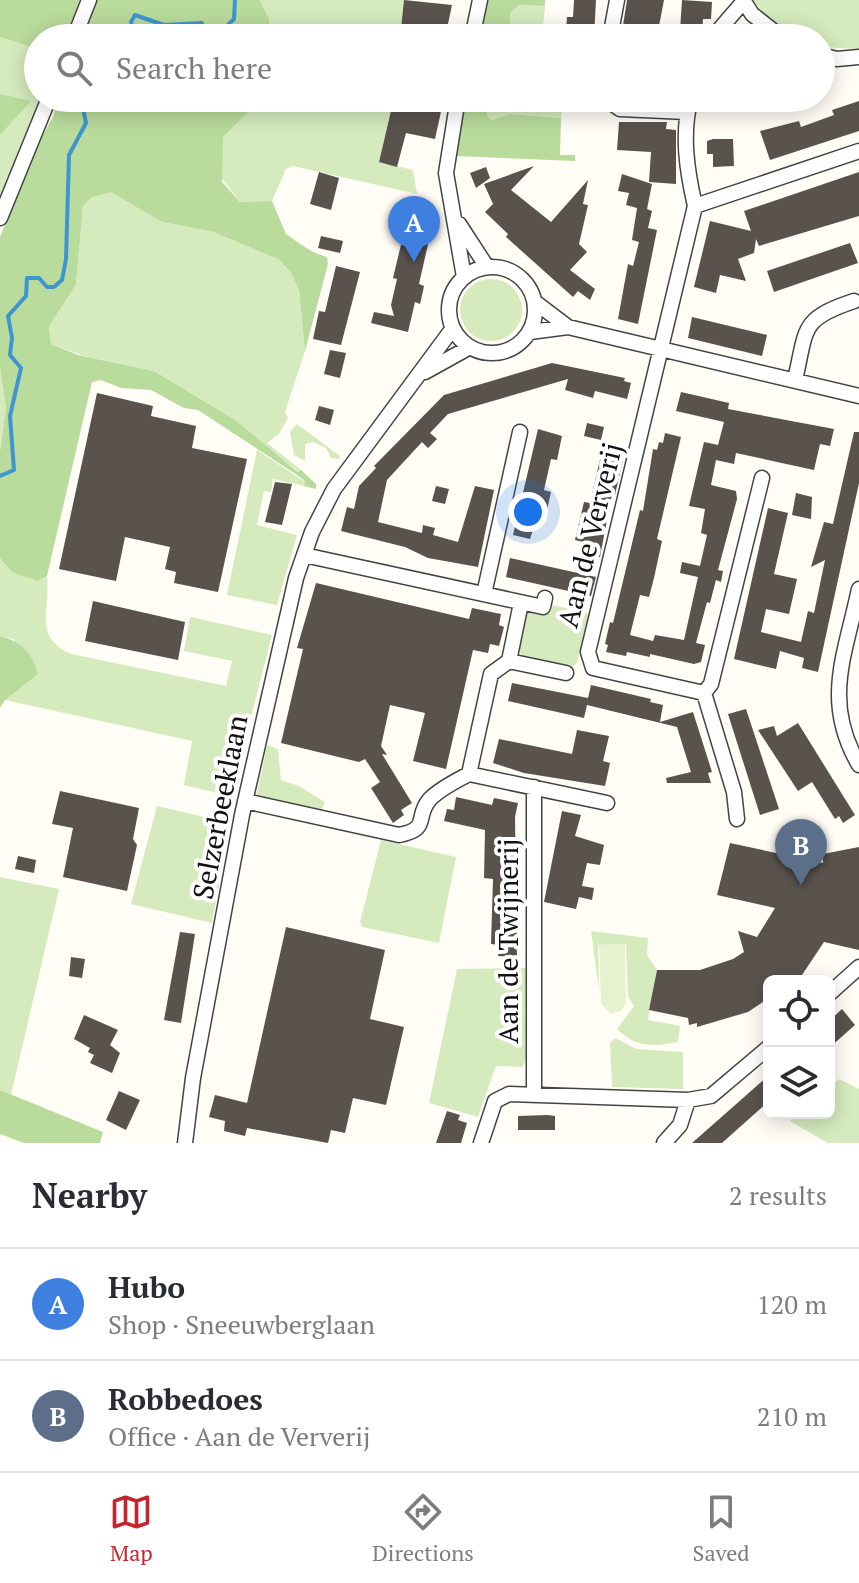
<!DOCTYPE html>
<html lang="en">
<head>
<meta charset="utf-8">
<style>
	:root { --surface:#fff; --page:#f7f7f7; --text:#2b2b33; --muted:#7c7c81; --line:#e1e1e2; --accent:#c4262e }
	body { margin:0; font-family:"PT Serif",serif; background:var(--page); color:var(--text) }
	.controls { position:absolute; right:24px; bottom:24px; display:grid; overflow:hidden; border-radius:12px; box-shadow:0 4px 20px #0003 }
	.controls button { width:72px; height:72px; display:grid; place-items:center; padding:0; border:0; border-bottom:2px solid var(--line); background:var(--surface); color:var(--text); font:40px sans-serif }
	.you { position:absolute; left:528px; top:512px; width:28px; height:28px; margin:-20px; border:6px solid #fff; border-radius:50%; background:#1a73e8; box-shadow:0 0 0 12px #1a73e833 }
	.badge { display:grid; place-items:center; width:52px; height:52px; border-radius:50%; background:var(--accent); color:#fff; font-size:26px; font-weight:700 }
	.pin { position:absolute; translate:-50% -66px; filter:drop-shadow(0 2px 4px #0008) }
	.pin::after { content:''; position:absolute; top:42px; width:28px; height:24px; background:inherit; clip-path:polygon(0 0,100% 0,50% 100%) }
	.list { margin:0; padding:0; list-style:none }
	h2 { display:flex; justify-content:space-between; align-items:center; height:104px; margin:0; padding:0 32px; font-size:34px }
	h2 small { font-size:26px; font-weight:400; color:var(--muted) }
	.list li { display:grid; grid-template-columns:52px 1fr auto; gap:24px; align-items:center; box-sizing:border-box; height:112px; padding:0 32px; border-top:2px solid var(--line) }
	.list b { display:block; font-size:30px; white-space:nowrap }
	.list p { margin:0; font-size:26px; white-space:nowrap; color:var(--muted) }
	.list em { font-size:26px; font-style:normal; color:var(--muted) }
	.icon { flex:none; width:44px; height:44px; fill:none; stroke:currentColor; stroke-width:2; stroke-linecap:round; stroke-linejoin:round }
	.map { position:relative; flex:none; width:859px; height:1143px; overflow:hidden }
	.search { position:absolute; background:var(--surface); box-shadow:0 4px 20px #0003; left:24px; right:24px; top:24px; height:88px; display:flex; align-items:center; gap:20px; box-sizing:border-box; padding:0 28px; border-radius:44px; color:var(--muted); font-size:30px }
	.sheet { height:328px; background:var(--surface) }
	nav { display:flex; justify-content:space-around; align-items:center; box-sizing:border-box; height:112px; border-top:2px solid var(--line); background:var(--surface); font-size:22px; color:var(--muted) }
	nav a { display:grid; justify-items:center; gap:4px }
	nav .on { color:var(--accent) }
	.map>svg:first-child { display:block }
	.green { fill:#d5ebbd }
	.forest { fill:#b9dc9c }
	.pitch { fill:#e6f2cf }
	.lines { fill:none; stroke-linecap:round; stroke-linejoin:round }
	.stream { stroke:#3f96cf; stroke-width:4 }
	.building { fill:#5a524d }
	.street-casing { stroke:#444; stroke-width:17 }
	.street { stroke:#fff; stroke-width:14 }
	.labels { text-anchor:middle; stroke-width:8; stroke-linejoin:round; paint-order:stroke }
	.street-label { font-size:28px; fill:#111; stroke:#fff }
</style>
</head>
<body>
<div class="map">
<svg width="859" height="1143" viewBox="0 0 859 1143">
	<rect width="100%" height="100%" fill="#fffdf5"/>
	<path class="green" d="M260,0H404L400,38H270L269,19Z
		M753,0H859V49L821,47V38C789,38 772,26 753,0Z
		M518,5L545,6L542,38H510L509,13Z
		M0,37L38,49L40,98L0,195Z
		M253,98H394L379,162L413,170L417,194L293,166L286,169L272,201L240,202L220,176C222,163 219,143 225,132C233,118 247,116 253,98Z
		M490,98H533V106L562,109L561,118L511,114L492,120L487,116Z
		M111,191L162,222L214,232L252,245L278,259L290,271L299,290L305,351L285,412L288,418L279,434L267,443L301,470L299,472L229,417L154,371L84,356L51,344L49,326L76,285L83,206L92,197Z
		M460 310a31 31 0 1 1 62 0a31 31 0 1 1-62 0Z
		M0,367L6,408L0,451Z
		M297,424L340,456L338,459L331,458L326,448L313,442L305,444V461L294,455L290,432Z
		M257,450L305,482L304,486L273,479L271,492L264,491L257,525L297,535L277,605L227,595Z
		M0,558C16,570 13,573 37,581L47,576C51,610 32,636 71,654L226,686L232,661L184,651L190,617L272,635L241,756L238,759L230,758L225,777L232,779L227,792L222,794L184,785L192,741L5,700L15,640L0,636Z
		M553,605L589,614L577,663L570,669L526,660L519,651L526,612L531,610L550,614Z
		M267,745L278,749L281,780L299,786L325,802L320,813L256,798Z
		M157,806L230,823L212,923L131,904Z
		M381,840L456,857L439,943L362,927L360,922Z
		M0,877L59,889L11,1095L0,1090Z
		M591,931L648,938L647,955L657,970L648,1020L680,1026L678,1042C656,1046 637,1049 617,1029L634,1006L628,996L626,944L598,945L599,991Z
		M527,968V1059L522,1067L496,1066L478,1117L429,1103L457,969Z
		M615,1038L636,1049L683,1052V1089L612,1087L610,1043Z
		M839,1079L859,1089V1143H828L790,1121L799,1113H829V1087Z"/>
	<path class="forest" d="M0,0H80L65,38H38V49L0,37Z
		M97,0H260L269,19L270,37L83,38Z
		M487,0H545V6L519,5L510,13V38H477Z
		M0,94L31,101L0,135Z
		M58,98H253L247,113L223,137L222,182L240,202L272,201L286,234C301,244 309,252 327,257L328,264L305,351L299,290L290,271L278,259L214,232L162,222L111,192L92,197L83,206L76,285L49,326L51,344L78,355L154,371L235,420L298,472L301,470L316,484V489L304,486L305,481L297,475L198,410L184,408L151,390L121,388L101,380L92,382L47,576L37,581L12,572L0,558V451L6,408L0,367V237L36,146L53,117Z
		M464,98H490L487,116L492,120L510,114L561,118L560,155H575V161L454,156Z
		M0,636C22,642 32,652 38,674L5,700L0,708Z
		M0,1090L103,1132L100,1143H24L0,1134Z"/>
	<path class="pitch" d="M625,944L626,1003L621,1011L611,1014L601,1004L599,945Z"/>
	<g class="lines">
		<path class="stream" d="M134,38L131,22L135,15L164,25L202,23L204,38
			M214,38L234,19L235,0
			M0,476L14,470L10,416L21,368L10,355L12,338L8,316L26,296L27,278H39L47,287H54L62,280L66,259L69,155L86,123L81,98"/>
	</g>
	<path class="building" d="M404,0L452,5L445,38H400Z
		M574,0H596L594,38H572V31H566L567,17H573Z
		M627,0H664L659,26L648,25L647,37L621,38Z
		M682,0L712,2L711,19H703L702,38H686L687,31H680Z
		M394,98H444L435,139L406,133L397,167L379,162Z
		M859,101V131L770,160L760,131L799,121L801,127L834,115L832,110Z
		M619,122H667L666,129L676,130V184L649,182L651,152L617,150Z
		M713,139H733L734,166L713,167V154H707V141Z
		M534,166L511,190L551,222L588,180L583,204L588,205L579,244L587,252L570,270L595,289L590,300L578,291L573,297L506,237L508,234L485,212L493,204L484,184Z
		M486,167L490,178L476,188L470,173Z
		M319,172L339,178L331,210L310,204Z
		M859,172V216L759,246L756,239L754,253L738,259L746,281L720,275L716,293L694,287L710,221L751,231L744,211Z
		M622,174L652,184L647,209L652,211L648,228L657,230L638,324L618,319L628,264L633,266L639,242L632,240L637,208L626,205L629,193L618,191Z
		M411,203L436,209L419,284L424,286L423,291L420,304L415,302L408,332L371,323L374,312L394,316L391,305L397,279L393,278Z
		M321,236L343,241L340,253L318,248Z
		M850,243L858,263L774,292L767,271Z
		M336,266L360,272L341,345L313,339L319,311L325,312Z
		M692,317L767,335L762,356L688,338Z
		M330,350L346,353L340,378L324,374Z
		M552,363L625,378L624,381L631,383L627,399L595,391L593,398L565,390L568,379L448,414L430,433L437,439L428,448L422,442L387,480L378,522L422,533L423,525L435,528L433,535L458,542L475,486L494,490L478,567L428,558L405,547L341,531L347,507L354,509L359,486L376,468L374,466L444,395Z
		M681,392L729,403L728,409L834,429L830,446L820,444L814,470L736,453L734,464L716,460L711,485L736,491L737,499L718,570L723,571L721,582L716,580L710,603L707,602L696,643L705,645L701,662L694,664L650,654V657L627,652L626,656L606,652L608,645L605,644L610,622L613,623L640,510L643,511L653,449L657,450L659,442L663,443L665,433L681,437L657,539L662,541L654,578L649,597L640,595L630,635L653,641L655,635L684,640L698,577L680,573L682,562L700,566L707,535L701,533L705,509L689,506L704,442L718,445L724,422L676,411Z
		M97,393L153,406L151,416L196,426L192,448L247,459L218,592L174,583L176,572L165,569L170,547L125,537L116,581L59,569Z
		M319,406L334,410L330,425L315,420Z
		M587,423L604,427L601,440L584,436Z
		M538,429L562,436L557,460L551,459L544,490L551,492L547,510L540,509L530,539L513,535Z
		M854,432H859V483L818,672L802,668L804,658L780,651L776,669L734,659L768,508L788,513L774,574L797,579L789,614L766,609L761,632L801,642L808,611L814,613L825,560L811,567L824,522L833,524Z
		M604,442L622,445L620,458L623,459L615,495L612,494L600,557L588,554L591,544L575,540L584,502L590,503Z
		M275,482L292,484L282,525L265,522Z
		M436,486L449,489L445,504L432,501Z
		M796,493L812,497L811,519L792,515Z
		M510,558L596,577L591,596L506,577Z
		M316,583L469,619L472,608L501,614L499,625L504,627L499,646L490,644L488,653L473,650L446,769L413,761L425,713L390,705L381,746L387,755L382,754L412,803L401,810L404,815L393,823L371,788L380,782L365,759L359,762L281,743L303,649L297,648Z
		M93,601L185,622L178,660L85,641Z
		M512,683L588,698L591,685L651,699L650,702L663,705L660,722L693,712L712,772L708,773L711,783H667L666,778L691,772L677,727L587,705L584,718L508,701Z
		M746,709L779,809L760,815L728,714Z
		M798,723L855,815L843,823L839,816L835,819L812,782L798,791L758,730L774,726L777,736Z
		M577,730L609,736L603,761L610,763L605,786L524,773L493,763L499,739L572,754Z
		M60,791L139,808L133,839L137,845L127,891L63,877L73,828L52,824Z
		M456,797L492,805L494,798L518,803L515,817L517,957L498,956L499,945L491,944L493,879L484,878L485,830L444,821L447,809L454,810Z
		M562,811L581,815L575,836L604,845L600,865L587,863L582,886L594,888L592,900L579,897L576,909L544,902Z
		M730,843L823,863V854L859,847V950L824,942L798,981H769V998L748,1012L697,1027V1023L689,1025L688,1018L649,1010L657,970H700L733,959L744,952L738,931L757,937L775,908L717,895Z
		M18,856L36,860L34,873L15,869Z
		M286,927L385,950L370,1019L404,1027L386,1105L353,1098L345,1133L331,1130L328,1143L247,1128L245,1136L224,1131L225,1121L209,1117L215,1095L247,1103Z
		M180,932L195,934L181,1023L164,1020Z
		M71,957L85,959L82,978L69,976Z
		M842,1009L855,1025L829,1048V1021Z
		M84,1015L118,1030L110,1045L120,1053L112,1073L90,1063L94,1055L88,1052L90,1048L74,1039Z
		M769,1075V1101L722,1143H692Z
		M119,1091L140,1100L126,1130L106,1120Z
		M447,1111L460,1115L458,1120L467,1123L461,1143H436Z
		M548,1115L555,1116V1130H518V1116Z"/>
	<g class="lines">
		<defs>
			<path id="street" d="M743,0L752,14L782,38
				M74,38L89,0
				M472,38L480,0
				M610,38L617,0
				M712,38L744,1
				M821,55L837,59L859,57
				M458,98L446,173L464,277
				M604,98L620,109L687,112
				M691,98C681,133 687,171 695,206
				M0,218L49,98
				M459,224L487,267
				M449 310a43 43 0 1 1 86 0a43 43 0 1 1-86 0Z
				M535,302L568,327
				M530,332L568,327L859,396
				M425,372L470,347
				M795,380C807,328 800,319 854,301
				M304,555L543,607L545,598
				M859,589C845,656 822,701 859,765
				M484,594L520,432
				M509,661L521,603
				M704,693L711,684L762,478
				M469,774L491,674L509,661L566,673
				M245,801L399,835C431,829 414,817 430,799C441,788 456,781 469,774L607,803
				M737,819L734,792L704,693L593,668L588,652L695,206L859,151
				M829,994L859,967
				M534,1094V787
				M185,1143L193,1078L242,815L296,578L312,532L334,489L453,328
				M481,1143L495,1101L509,1094L688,1100
				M664,1143L680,1125L688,1100L711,1096L769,1047"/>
		</defs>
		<use href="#street" class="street-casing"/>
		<use href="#street" class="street"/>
	</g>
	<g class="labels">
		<g class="street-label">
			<text transform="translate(590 535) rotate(-76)" y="10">Aan de Ververij</text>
			<text transform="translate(220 807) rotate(-79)" y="10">Selzerbeeklaan</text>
			<text transform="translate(508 941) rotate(-90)" y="10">Aan de Twijnerij</text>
		</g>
	</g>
</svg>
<div class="controls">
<button><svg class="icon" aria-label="locate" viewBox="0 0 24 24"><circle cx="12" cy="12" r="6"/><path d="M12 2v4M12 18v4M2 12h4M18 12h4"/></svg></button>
<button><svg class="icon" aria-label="layers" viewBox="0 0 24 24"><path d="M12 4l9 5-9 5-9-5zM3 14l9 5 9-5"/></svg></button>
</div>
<div class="you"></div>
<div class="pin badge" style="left:414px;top:262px;background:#3f7fe0">A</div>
<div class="pin badge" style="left:801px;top:885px;background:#5c6f8a">B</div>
<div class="search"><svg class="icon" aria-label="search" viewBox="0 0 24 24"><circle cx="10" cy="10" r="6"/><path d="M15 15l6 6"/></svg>Search here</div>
</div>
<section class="sheet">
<h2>Nearby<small>2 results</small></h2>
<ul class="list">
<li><span class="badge" style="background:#3f7fe0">A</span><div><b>Hubo</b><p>Shop · Sneeuwberglaan</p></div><em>120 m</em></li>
<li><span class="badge" style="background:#5c6f8a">B</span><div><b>Robbedoes</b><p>Office · Aan de Ververij</p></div><em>210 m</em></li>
</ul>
</section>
<nav>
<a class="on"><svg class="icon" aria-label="map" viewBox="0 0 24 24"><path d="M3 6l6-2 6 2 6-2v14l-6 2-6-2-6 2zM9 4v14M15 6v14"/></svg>Map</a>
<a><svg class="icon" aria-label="directions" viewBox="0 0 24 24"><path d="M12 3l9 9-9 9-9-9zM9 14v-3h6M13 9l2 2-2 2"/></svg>Directions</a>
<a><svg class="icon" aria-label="saved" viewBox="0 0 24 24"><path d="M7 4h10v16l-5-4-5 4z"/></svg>Saved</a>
</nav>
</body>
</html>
